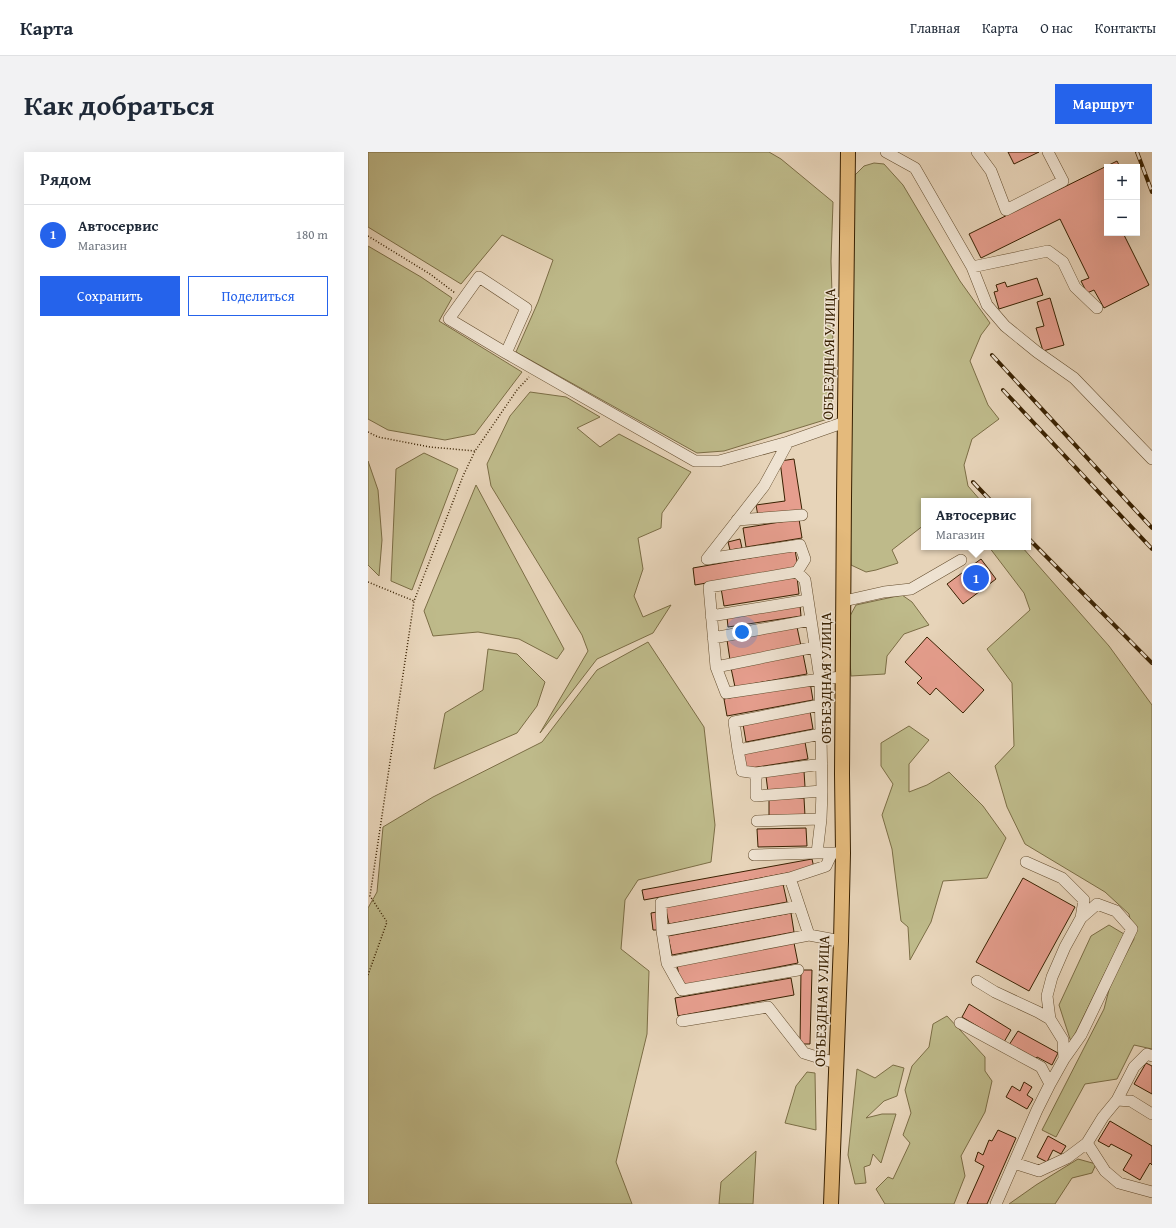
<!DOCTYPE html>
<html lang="ru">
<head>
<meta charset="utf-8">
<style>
	:root { --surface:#fff; --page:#f2f2f3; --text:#1f2937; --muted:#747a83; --line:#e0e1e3; --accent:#2563eb }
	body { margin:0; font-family:"Gentium Book Plus",serif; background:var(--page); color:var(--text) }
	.controls { position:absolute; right:12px; top:12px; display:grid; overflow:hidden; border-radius:0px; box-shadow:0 4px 16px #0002 }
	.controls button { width:36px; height:36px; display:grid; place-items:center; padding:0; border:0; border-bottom:1px solid var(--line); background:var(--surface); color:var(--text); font:20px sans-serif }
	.you { position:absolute; left:374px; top:480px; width:14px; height:14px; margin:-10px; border:3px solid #fff; border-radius:50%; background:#1a73e8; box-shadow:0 0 0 6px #1a73e833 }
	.badge { display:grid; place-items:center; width:26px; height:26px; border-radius:50%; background:var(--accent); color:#fff; font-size:13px; font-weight:700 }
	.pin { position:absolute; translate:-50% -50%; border:2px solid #fff; box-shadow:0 1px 4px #0006 }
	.popup { position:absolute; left:553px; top:346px; width:110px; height:52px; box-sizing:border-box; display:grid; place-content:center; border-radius:0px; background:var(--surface); filter:drop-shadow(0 1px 3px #0005); font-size:13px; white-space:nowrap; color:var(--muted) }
	.popup b { font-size:15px; color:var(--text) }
	.popup::after { content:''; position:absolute; left:50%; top:100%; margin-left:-8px; border:8px solid transparent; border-top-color:var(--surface) }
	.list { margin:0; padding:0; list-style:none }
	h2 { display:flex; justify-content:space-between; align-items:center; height:52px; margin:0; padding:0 16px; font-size:17px }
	h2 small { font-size:13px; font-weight:400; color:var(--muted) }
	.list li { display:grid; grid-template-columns:26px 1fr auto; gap:12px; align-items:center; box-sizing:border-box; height:60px; padding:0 16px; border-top:1px solid var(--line) }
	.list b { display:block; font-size:15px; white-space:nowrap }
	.list p { margin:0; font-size:13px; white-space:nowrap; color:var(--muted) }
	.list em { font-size:13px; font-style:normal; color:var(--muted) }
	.actions { display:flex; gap:8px; padding:12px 16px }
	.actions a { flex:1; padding:9px 0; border:1px solid var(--accent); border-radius:0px; text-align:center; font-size:14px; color:var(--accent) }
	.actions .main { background:var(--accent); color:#fff }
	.map { position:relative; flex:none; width:784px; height:1052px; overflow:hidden; border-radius:0px }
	header { display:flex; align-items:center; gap:24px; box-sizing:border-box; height:56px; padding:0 20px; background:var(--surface); border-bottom:1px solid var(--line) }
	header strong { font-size:19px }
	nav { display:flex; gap:22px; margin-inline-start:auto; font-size:14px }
	.intro { display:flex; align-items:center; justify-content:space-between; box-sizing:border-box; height:96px; padding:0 24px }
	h1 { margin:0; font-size:28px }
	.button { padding:10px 18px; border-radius:0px; background:var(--accent); color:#fff; font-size:14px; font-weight:700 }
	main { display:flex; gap:24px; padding:0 24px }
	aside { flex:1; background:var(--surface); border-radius:0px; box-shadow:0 4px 16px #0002 }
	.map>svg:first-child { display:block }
	.green { fill:#beba8a; stroke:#7b6d45 }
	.building { fill:#e69e8e; stroke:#382000 }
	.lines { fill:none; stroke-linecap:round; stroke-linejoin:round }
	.minor-casing { stroke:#644d2e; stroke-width:12 }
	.major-casing { stroke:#382000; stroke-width:16 }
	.path { stroke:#382000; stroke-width:1.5; stroke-dasharray:1 2; stroke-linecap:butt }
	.minor { stroke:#efe3d2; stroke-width:11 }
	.major { stroke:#e4ba7c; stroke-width:14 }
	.rail-casing { stroke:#382000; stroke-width:4 }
	.rail { stroke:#efe3d2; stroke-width:2.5; stroke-dasharray:8; stroke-linecap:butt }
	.labels { text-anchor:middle; stroke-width:3; stroke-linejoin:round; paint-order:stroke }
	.street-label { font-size:15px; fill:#382000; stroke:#efe3d2 }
</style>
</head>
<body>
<header>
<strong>Карта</strong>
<nav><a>Главная</a><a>Карта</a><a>О нас</a><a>Контакты</a></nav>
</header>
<div class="intro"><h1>Как добраться</h1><a class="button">Маршрут</a></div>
<main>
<aside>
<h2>Рядом<small></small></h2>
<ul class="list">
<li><span class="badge">1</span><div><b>Автосервис</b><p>Магазин</p></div><em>180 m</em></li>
</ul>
<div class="actions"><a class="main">Сохранить</a><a>Поделиться</a></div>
</aside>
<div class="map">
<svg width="784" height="1052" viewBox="0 0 784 1052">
	<rect width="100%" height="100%" fill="#e7d4b9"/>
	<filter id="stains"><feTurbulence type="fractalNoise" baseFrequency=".005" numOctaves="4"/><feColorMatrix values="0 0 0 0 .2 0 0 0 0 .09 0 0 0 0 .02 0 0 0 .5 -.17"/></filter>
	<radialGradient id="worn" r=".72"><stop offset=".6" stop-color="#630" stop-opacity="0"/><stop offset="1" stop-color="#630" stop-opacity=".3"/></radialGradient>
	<path class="green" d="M0,0H401L413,7L465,50L463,109L465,175L463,266L356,299L329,301L148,200L170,150L185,108L134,83L93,132L0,75Z
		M506,11L516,12L535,33L592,129L622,171L613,183L602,209L620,253L631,267L604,287L596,313L600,334L613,349H556V373L524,398L530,411L508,418L498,420L483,413C479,283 483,153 487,23L496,14Z
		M0,94L53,125L84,146L71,169L154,220L107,282L77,288L20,278L0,267Z
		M162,240L198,245L232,265L209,276L232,295L251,282L323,320L294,361L293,376L270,386L275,417L266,444L275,465L303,453L285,481L229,507L172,581L220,499L214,483L123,334L119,312L142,264Z
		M56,301L90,317L44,438L23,429L28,317Z
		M0,309L10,338L14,388L11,424L0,413Z
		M108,333L196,497L189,507L151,487L110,480L65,484L56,459Z
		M621,395H654L741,494L784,553V897L766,893L749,927L717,932L688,985L674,978L736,857L743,830L766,787L761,762L737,740L657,692L639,655L627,614L646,594L644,531L619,497L662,458L656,441Z
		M534,443L544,450L561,473L536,482L519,504L517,522L483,524L481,495L482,464L488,453Z
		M280,490L336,575L347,673L343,710L270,728L257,748L253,797L281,819L279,882L248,1010L264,1052H0V756L9,740L15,675L65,645L174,590L229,518Z
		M120,497L149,502L177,530L169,554L149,581L66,617L77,561L115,538Z
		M541,574L561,588L541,612V640L559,633L581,620L615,654L638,686L619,726L575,729L563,770L542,808L540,775L533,769L524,697L514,663L525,632L513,614V591Z
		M741,773L756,782L703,890L691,853L723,784Z
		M579,864L617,905V919L624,929L617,960L593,1004L597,1024L586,1052H517L508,1037L520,1025L525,1027L542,991L535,983L543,961L537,938L544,914L561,895L565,872Z
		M525,913L536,916L529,944L516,949L498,966L514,962H528L513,1011L505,1002L502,1013L496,1015L498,1031L487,1032L480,1003L489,917L507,926Z
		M439,920L447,921L448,978L417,971L428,934Z
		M388,999L385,1052H351L353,1030Z
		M710,1007L728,1012L724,1021L704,1026L687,1052H641L668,1033Z"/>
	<path class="building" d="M640,0H671L646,12Z
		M749,9L752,15H739V43L737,44L739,48V81H755L781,133L736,156L726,138L719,141L713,129L721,126L692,67L613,106L601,82Z
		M669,126L675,143L631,157L626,140L630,139L628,133L637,130L639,135Z
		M682,146L696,193L675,199L668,176L676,174L669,150Z
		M426,307L434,358L390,364L388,353L417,349L412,309Z
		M431,367L434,386L378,395L375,376Z
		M372,387L374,396L362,398L360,390Z
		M427,398L430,415L327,433L325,416Z
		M613,407L628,427L595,452L579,432Z
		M429,425L431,442L356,454L353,436Z
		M432,453L433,464L360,475L359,465Z
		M429,475L433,494L362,508L359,488Z
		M559,485L616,538L595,561L568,536L562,543L549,531L554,526L537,510Z
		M435,502L439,522L367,535L363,516Z
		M442,530L445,548L359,564L356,547Z
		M442,559L445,577L378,590L375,572Z
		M437,590L440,607L377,617L375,600Z
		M436,619L437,635L400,640L398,624Z
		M436,646L437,664L401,665V647Z
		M438,676L439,694L390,695L389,677Z
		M444,707L446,716L276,748L274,738Z
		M655,726L707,755L661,839L608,810Z
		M415,732L419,750L301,772L297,754Z
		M289,760L291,778H285L283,761Z
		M423,761L426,780L304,803L300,784Z
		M426,791L430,811L313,834L309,813Z
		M433,818H444L442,892H432Z
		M423,826L426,843L310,864L307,846Z
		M601,852L643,878L636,890L594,865Z
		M650,879L690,901L684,913L669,905L667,907L641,893Z
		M778,911L784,914V942L766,932Z
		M656,930L664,935L659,943L665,947L659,957L638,945L644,934L652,939Z
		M742,969L784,994V1013L782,1011L772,1028L755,1018L764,1003L743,992L741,995L730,989Z
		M630,978L648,986L619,1052H599L616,1014L607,1009L610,1000L615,1003L621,988L624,989Z
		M680,984L698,994L693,1002L685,998L679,1010L669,1005Z"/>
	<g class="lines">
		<defs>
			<path id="minor" d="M518,0L547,16L604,115L680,99L695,110L707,135L729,156
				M609,0L623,19L638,58L695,29L680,0
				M604,115L619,153L637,174L669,200L706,226L784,307
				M138,201L81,167L111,125L158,156L138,201L327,309H351L420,290L477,270
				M369,368L434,363
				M339,407L396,334L420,290
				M339,407L432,393L437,407L429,420
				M476,449L516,440L543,437L593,408
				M343,464L440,448
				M345,486L443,468
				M447,495L348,515L358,541L452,527L454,639L453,667L449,701H475
				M348,515L341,435L429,420L437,428L452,527L475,525
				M370,598L366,570L452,553
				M388,621L374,619L370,598L453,582
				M454,639L388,644V621L454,612
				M389,669L453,667
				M386,703L449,701
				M658,710L694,726L716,748L713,766L697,795L684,825L679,844L682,867
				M422,726L458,714L464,701
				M431,754L294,779L293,751L422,726L441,783L473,789
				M294,779L299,811L441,783
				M299,811L314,838L430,818
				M609,829L627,840L670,860L682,867L695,888L696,907L682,932
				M314,869L400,855L436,901L468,911
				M592,871L673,915L682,932L669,958L628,1052
				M696,907L713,883L764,777L748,759L729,752L713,766
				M749,948L763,949L784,962
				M719,991L737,1019L751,1031L784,1040
				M646,1011L671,1019L699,1006L719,991L735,965L749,948L766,915L779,902L784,904"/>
			<path id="major" d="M463,1052L473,789L475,701L474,622L476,346L480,0"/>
		</defs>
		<use href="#minor" class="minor-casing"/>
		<use href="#major" class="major-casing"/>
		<path class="path" d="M0,84L62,122L87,141
			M0,280L10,285L62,295L107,299
			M0,430L46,449
			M0,823L19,770L2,744L46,449L95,324L107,299L149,238L161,225"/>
		<use href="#minor" class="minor"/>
		<use href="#major" class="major"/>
		<defs>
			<path id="rail" d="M769,0L784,40
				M624,203L784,376
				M635,238L784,397
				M605,330L623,349
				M660,386L784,511"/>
		</defs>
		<use href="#rail" class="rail-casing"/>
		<use href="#rail" class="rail"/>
	</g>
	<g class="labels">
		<g class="street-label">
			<text transform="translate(461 202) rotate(-89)" y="5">ОБЪЕЗДНАЯ УЛИЦА</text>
			<text transform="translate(458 526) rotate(-90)" y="5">ОБЪЕЗДНАЯ УЛИЦА</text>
			<text transform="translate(454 849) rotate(-88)" y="5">ОБЪЕЗДНАЯ УЛИЦА</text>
		</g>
	</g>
	<rect width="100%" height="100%" filter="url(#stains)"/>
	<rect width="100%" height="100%" fill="url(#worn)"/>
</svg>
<div class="controls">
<button>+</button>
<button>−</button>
</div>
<div class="you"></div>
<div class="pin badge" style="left:608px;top:426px">1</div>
<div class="popup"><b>Автосервис</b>Магазин</div>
</div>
</main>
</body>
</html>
